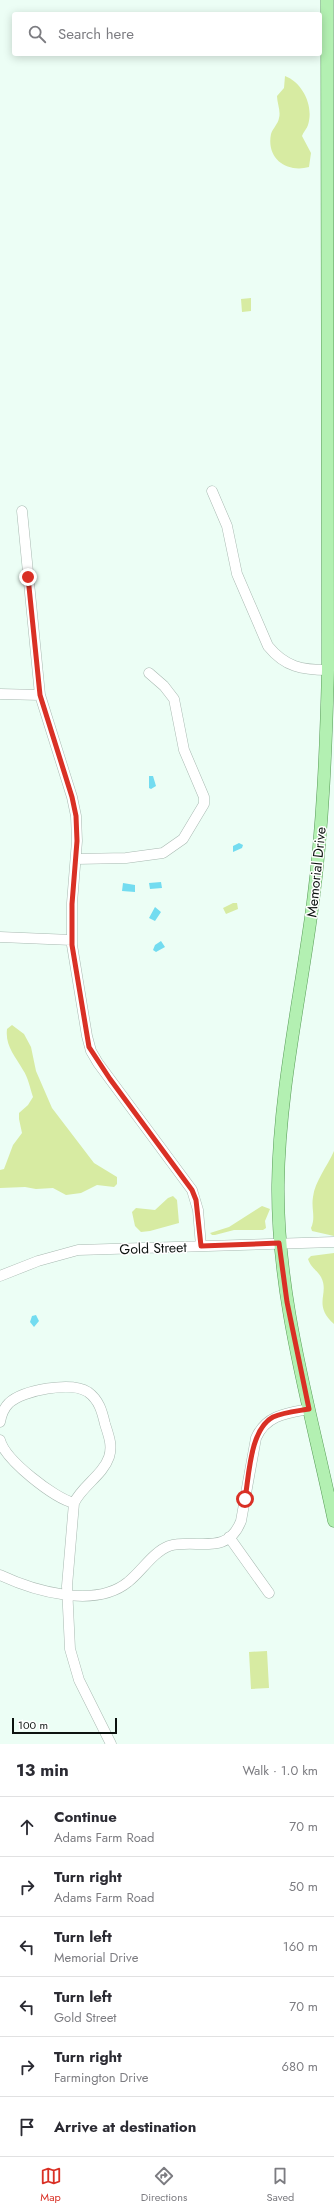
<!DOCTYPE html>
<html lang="en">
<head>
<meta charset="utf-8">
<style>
	:root { --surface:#fff; --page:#f7f7f7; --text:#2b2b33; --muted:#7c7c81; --line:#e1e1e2; --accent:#d93025 }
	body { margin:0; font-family:Jost,sans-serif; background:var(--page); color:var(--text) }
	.scale { position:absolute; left:12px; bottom:10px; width:105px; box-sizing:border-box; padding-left:4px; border:2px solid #0c120f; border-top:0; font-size:11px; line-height:14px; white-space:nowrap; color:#0c120f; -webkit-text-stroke:3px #fff; paint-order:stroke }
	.stop { position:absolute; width:12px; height:12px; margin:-9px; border:3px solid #d93025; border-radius:50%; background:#fff }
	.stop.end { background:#d93025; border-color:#fff; box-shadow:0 1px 4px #0008 }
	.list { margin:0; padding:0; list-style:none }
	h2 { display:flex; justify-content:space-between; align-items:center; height:52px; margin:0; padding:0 16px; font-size:17px }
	h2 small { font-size:13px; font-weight:400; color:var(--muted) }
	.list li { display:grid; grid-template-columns:26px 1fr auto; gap:12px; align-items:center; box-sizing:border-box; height:60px; padding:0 16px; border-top:1px solid var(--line) }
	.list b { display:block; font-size:15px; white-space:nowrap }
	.list p { margin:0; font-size:13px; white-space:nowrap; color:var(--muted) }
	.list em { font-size:13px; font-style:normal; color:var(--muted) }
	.icon { flex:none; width:22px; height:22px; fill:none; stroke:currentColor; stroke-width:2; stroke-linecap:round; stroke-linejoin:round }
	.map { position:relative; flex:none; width:334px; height:1744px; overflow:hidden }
	.search { position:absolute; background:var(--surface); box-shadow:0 2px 10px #0003; left:12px; right:12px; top:12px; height:44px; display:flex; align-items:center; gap:10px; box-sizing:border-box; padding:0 14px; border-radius:4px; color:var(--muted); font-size:15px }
	.sheet { height:412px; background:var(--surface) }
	nav { display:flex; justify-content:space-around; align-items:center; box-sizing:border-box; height:56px; border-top:1px solid var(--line); background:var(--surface); font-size:11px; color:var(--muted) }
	nav a { display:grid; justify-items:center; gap:2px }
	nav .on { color:var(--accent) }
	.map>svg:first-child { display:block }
	.green { fill:#d7eba2 }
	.water { fill:#73dcf0 }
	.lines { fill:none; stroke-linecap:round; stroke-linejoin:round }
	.minor-casing { stroke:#a8b9b1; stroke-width:11 }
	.major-casing { stroke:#589c58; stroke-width:13 }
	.minor { stroke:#fff; stroke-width:10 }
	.major { stroke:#b3f0b2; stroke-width:12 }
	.route { stroke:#d93025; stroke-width:5 }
	.labels { text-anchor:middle; stroke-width:3; stroke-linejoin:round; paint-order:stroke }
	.street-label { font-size:14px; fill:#0c120f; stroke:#fff }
</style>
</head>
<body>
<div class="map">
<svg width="334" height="1744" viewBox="0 0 334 1744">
	<rect width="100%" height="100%" fill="#ecfef5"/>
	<path class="green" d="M285,76C303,83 314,106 308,125C307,129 303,132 302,136L311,153L309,167C287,173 266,159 271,134C273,128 278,124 279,118C281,111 277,103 277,96L284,88Z
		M251,298V311L242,312L241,299Z
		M233,903H237L238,909L226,914L223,908Z
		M12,1025L24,1034L31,1047L36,1071L52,1108L94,1163L117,1177V1184L114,1187L97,1185L81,1193L66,1195L53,1188L36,1189L25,1187L0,1188V1170L4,1169L13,1145L22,1133L19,1119V1113L28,1105L33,1097C30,1088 28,1077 23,1070C15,1056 5,1046 7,1029Z
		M334,1151V1236L312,1231L311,1228C316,1217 311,1209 313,1197C315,1181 327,1167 334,1151Z
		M173,1196L177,1200L179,1223L150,1231L141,1232L135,1226L132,1212L136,1208L155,1210L168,1198Z
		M262,1206L270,1209L265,1221L266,1228L263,1230H234L215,1235H212L210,1233L229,1227Z
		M334,1253V1324C312,1304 330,1294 321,1277C317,1270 311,1268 308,1259L311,1256Z
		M267,1651L269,1688L251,1689L249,1652Z"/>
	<path class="water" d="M149,776H153L156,786L151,789L149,788Z
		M239,843L243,845L242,848L233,852V846Z
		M161,882L162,888L150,889L149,883Z
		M123,883L135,885V892L122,891Z
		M155,907L161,912L155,921L149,918Z
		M161,941L165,947L156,952L153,950L155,945Z
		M36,1315L39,1321L34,1327L30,1322L32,1316Z"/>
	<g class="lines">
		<defs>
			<path id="minor" d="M212,491L227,526L237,574L268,646C285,667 302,670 328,670
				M22,511L40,695L72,797L76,816L77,841L72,903V945L87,1036L91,1051L98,1063L192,1190L198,1210L201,1246
				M0,694L40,695
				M76,859L126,858L163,853L183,839L204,804V797L184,750L174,699L164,686L149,673
				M0,937L72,940
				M0,1276L38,1261L78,1250L334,1242
				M0,1422C1,1416 4,1408 9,1403C23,1390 71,1381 88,1392C99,1400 102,1411 105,1424C108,1434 113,1445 109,1457C103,1475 82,1486 74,1503L67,1586L70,1649L79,1680L111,1744
				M0,1440C5,1460 54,1498 74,1503
				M229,1537L269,1593
				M0,1575C34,1591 95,1609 128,1582C141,1572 153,1552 169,1546C196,1538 227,1557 241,1521L256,1438C266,1415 287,1413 309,1409"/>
			<path id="major" d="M327,0L328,670C326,747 323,825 313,902C301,995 279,1092 278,1185C277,1300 311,1410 334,1521"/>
		</defs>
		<use href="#minor" class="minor-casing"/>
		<use href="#major" class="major-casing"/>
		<use href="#minor" class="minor"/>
		<use href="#major" class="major"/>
	</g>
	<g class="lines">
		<path class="route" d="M28,577L40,695L72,797L76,816L77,841L72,904V945L89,1047L110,1079L192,1190L196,1200L201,1246L279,1243L287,1302L309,1409C298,1411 284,1412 273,1417C250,1429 249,1476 245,1499"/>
	</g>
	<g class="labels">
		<g class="street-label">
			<text transform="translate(316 872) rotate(-84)" y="5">Memorial Drive</text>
			<text transform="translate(153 1248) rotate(-2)" y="5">Gold Street</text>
		</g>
	</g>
</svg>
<div class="scale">100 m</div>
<div class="stop" style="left:245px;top:1499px"></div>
<div class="stop end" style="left:28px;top:577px"></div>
<div class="search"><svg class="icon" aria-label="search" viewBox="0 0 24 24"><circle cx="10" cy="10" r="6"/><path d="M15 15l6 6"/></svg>Search here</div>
</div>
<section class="sheet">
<h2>13 min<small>Walk · 1.0 km</small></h2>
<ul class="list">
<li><svg class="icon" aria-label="ahead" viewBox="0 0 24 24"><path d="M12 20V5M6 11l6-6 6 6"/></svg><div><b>Continue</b><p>Adams Farm Road</p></div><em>70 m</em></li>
<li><svg class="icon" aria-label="right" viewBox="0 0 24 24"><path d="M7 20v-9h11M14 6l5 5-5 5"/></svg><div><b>Turn right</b><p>Adams Farm Road</p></div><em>50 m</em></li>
<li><svg class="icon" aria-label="left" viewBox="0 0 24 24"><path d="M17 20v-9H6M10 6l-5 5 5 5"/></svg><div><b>Turn left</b><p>Memorial Drive</p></div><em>160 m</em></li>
<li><svg class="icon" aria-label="left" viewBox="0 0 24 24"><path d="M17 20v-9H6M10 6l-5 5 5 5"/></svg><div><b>Turn left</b><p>Gold Street</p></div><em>70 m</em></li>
<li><svg class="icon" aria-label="right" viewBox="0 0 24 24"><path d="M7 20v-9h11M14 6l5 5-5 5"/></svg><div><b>Turn right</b><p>Farmington Drive</p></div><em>680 m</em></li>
<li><svg class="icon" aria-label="arrive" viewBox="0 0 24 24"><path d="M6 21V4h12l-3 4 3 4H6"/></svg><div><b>Arrive at destination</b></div></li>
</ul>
</section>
<nav>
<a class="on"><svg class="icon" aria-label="map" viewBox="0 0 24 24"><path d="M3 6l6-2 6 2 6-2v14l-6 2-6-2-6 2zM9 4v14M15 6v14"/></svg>Map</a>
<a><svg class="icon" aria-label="directions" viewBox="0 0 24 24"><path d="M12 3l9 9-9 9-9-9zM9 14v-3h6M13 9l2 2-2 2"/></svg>Directions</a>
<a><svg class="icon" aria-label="saved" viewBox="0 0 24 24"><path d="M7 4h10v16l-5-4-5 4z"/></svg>Saved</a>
</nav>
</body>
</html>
